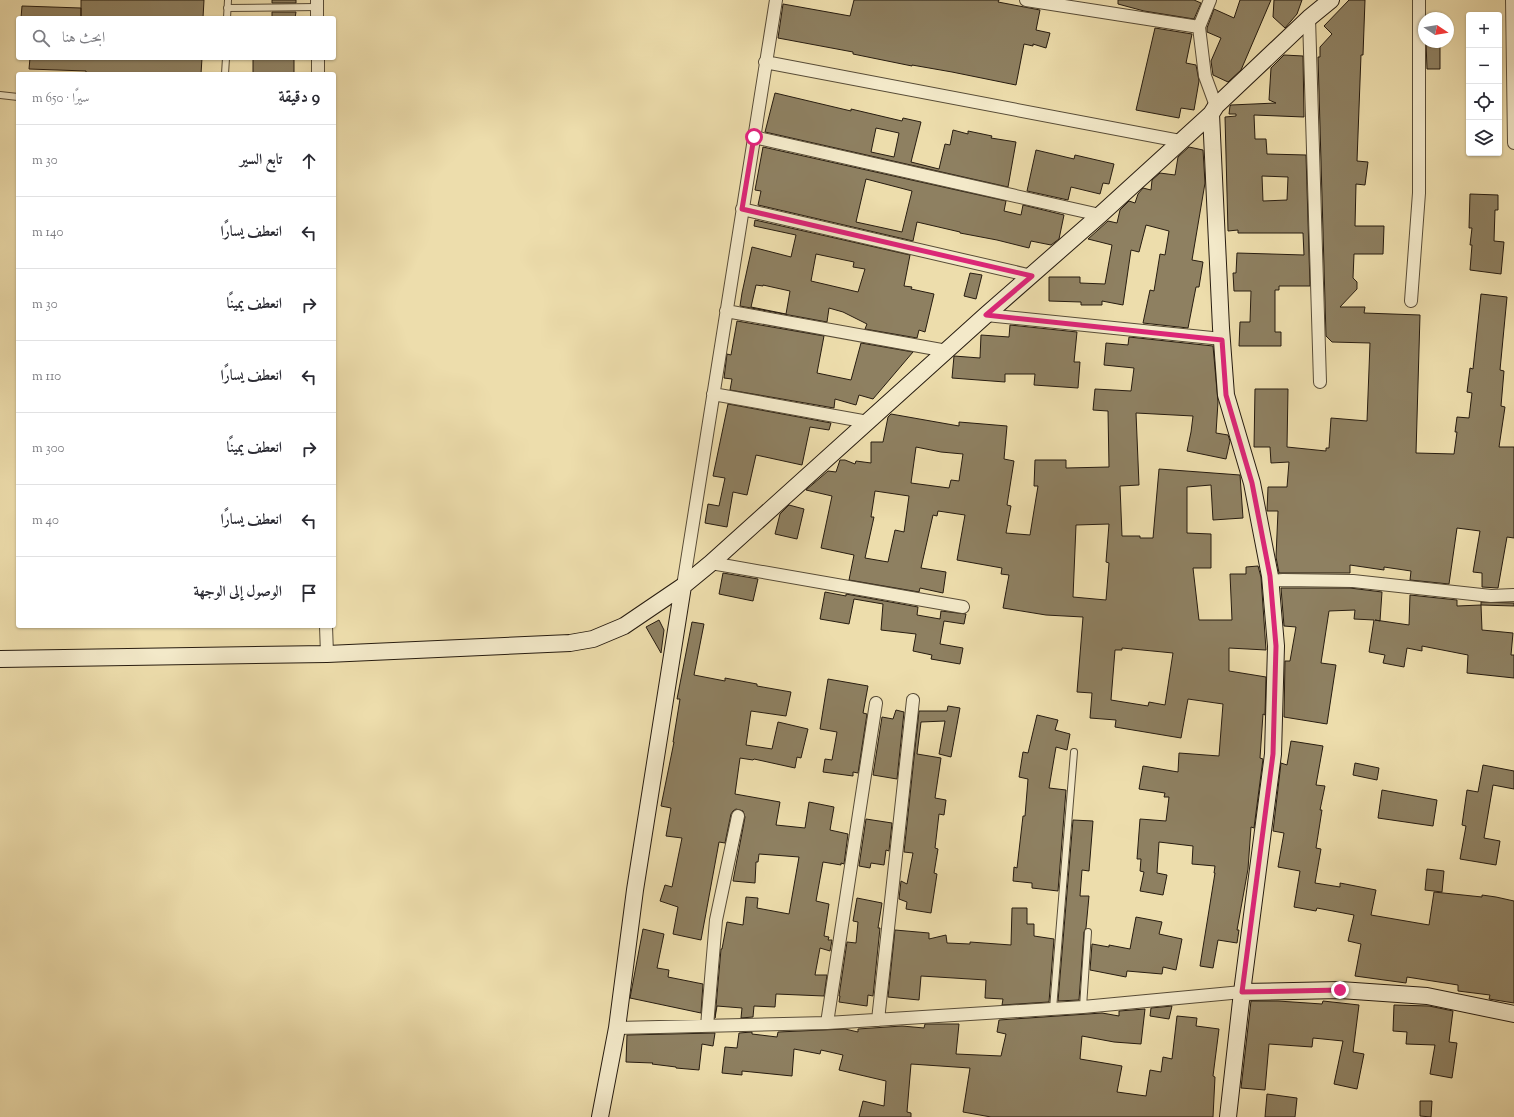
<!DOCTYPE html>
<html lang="ar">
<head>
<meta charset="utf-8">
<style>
	:root { --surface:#fff; --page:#f7f7f7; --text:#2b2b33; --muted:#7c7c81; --line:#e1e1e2 }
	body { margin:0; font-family:"Sorts Mill Goudy",Amiri,serif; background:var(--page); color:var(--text); direction:rtl }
	.controls { position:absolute; right:12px; top:12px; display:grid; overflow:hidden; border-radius:4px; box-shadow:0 1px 3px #0004 }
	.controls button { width:36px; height:36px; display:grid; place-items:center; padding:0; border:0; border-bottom:1px solid var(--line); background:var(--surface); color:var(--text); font:20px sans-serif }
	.compass { position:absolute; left:1418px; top:12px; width:36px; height:36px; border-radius:50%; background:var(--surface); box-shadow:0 1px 3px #0004; rotate:102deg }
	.stop { position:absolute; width:12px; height:12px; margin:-9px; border:3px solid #db2777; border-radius:50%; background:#fff }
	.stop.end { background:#db2777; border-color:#fff; box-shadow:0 1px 4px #0008 }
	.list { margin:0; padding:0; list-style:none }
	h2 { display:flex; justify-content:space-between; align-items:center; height:52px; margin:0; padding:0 16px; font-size:17px }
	h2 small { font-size:13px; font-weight:400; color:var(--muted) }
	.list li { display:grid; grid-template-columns:26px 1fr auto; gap:12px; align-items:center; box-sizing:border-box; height:72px; padding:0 16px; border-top:1px solid var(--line) }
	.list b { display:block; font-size:15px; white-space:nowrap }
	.list em { font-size:13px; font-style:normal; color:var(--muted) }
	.icon { flex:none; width:22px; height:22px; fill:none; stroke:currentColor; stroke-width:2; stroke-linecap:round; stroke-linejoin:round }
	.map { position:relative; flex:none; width:1514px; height:1117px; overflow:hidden; direction:ltr }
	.search { position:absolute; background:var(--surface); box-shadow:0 1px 3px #0004; left:16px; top:16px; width:320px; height:44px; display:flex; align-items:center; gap:10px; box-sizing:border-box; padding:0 14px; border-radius:4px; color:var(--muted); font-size:15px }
	.panel { position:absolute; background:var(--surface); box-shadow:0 1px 3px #0004; left:16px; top:72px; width:320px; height:556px; border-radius:4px; direction:rtl }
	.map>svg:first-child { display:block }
	.building { fill:#8e8061; stroke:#271c10; fill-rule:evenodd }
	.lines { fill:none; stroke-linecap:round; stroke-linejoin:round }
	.lane-casing { stroke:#584c37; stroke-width:8 }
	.street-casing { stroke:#584c37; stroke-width:14 }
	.secondary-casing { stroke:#271c10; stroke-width:18 }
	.lane { stroke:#f3e9c9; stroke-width:6 }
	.street { stroke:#f3e9c9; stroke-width:12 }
	.secondary { stroke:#f3e9c9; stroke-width:16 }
	.route { stroke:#db2777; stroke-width:5 }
</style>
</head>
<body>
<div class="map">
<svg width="1514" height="1117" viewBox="0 0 1514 1117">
	<rect width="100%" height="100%" fill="#edddac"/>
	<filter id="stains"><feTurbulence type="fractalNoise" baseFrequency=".005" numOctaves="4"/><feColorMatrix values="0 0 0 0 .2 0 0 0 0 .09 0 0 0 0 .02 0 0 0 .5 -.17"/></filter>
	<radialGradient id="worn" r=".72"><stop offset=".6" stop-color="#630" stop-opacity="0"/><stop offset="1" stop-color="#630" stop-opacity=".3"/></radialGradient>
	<path class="building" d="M81,0H204L203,18H81Z
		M272,0H296V3H272Z
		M854,0H999L998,2L1040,10L1036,30L1050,33L1046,48L1033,44V46L1024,44L1016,85L952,72L912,65V66L853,54V52L778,38L783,4L850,16Z
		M1118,0H1194L1201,3L1194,19L1144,11L1118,4Z
		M1240,0H1271L1241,70L1228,82L1213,75L1211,61L1221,38L1207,32V28L1214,9L1234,18Z
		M1274,0H1302L1297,14L1285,28L1273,17Z
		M1349,0H1365L1363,55H1361L1357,161L1368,162L1365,185L1356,184L1355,226H1384L1383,254H1354L1353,278L1357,282V289L1340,307H1365L1364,313L1420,315L1416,453L1454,454L1457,432H1455L1457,417L1469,418L1472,393L1467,392L1470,368L1473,369L1481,294L1507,297L1500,370L1504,371L1501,406L1505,407L1499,447H1514V538L1507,537L1498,588L1482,587V573L1473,572L1480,531L1457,528L1449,584L1410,580L1411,571L1384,567V570L1350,565V573H1279L1276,557L1278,511H1267L1268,487H1287L1289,462L1271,463L1270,447H1254L1255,389H1288L1287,447L1326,451V448H1329L1331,418L1367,421L1370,343L1332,342L1326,336L1318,57H1320V47L1332,34L1324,26Z
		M22,6L81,8V18H21Z
		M272,12H296L295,18H272Z
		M1155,28L1192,34L1186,63L1196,65L1199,81L1194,110L1181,108L1179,118L1136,110Z
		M1426,42H1440V69H1427Z
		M1284,55L1303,56L1304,117L1254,115L1255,139H1266L1267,154L1306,155L1310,286H1279V290H1275V332H1281V346H1239L1240,322H1250L1251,291H1234L1233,273H1236L1237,253L1304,255L1303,233H1238V230L1228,231L1225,117L1236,116V114H1229L1230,106L1231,105L1276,103L1269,100L1271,68ZM1262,176L1288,177L1287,200L1263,201Z
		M30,58H202L201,74H86V71L29,69Z
		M253,58H294V74H253Z
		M775,93L851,111V109L902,121L903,118L921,122L911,162L939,169L945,144L950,145L953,130L968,134V131L992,136L991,138L1016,142L1008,187L765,132ZM876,128L899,133L894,157L871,152Z
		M763,147L1006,201L1004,211L1021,215L1023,205L1064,215L1059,239L1051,245L1031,241L1029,248L997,240L960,233V232L917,222L913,241L758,205L761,191L755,190ZM866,179L912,191L902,232L856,222Z
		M1189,147L1203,150L1205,183L1192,260L1203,262L1199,287H1196L1188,328L1143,323L1150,290L1154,291L1160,254L1165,255L1169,231L1146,225L1139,252L1131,250L1123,305L1102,301V305H1081V302L1049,301V277H1080V283L1105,284L1112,245L1088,239L1108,221L1117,223L1120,210L1129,201L1135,203L1138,194L1143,188L1151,190L1152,180L1160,173L1175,175L1178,157Z
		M1036,150L1074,159L1075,155L1114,164L1109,184L1103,183L1100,194L1071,187L1068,200L1027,191Z
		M1470,194L1498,195V210H1495L1494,241L1504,242L1501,274L1470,270L1472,245H1470L1472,228H1469Z
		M755,220L910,255L904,286L912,287L911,289L934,294L925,332L919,330L917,338L865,329L867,324L843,312L829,308L827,322L740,306L742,293L752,247L791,257L796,235L754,226ZM816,254L854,262L853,267L865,269L858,292L811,281ZM756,285L763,286V285L790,291L786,314L751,307Z
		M970,273L982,275L976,299L964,296Z
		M737,321L824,336L817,373L851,380L861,343L913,352L873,399L859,395L856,405L835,399L834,408L730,390L732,379L724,378L727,354L731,355Z
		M1010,325L1077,332L1074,362H1080L1078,388L1034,385L1035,374H1005V382L952,378L954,356L980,358L981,335L1009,337Z
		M1129,337L1213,346L1218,402L1216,433L1228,435L1230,441L1226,459L1187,451L1191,432L1193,416L1136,413L1139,485L1120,486L1122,536H1140V538H1153L1159,469L1240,475L1243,518L1213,520L1211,485L1187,487V533L1211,534V568H1193L1199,620H1232L1230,574H1246V567L1258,566L1261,577L1266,650L1229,648V671L1266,677L1265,715L1263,714L1260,758L1263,759L1254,828L1251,827L1248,869L1237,930H1239L1237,943L1218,940L1213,968L1200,966L1215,873H1214L1215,866L1192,864L1193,846L1159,842L1157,873L1167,875L1163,895L1140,891L1144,872L1140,871L1141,859H1137L1140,819L1166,821L1169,797H1164L1165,793L1139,789L1143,766L1178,772L1179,753L1219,756L1223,704L1188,699L1181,738L1115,727L1116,720L1090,718L1092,693L1077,692L1083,617L1046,615L1003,608L1009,575L1001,574L1002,568L957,560L965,515L938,511L937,516L933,515L921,568L946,572L943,593L920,588L919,592L849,580L854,555L821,548L832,496L806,490L828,471L836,472L840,460H845L855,464L856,461L871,463V442H883L888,417L891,414L959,426V422L1007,426L1004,459L1014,461L1007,505L1011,506L1006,533L1030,535L1038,486H1034L1035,460H1066V468L1109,467L1108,411L1093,410L1095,389L1131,391L1134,368L1104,365L1106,343L1128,345ZM916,447L941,452L963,454L959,481L951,480L949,488L911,483ZM875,491L909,496L904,532L895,530L888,562L865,558L874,517H871ZM1109,524L1106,562L1109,563L1106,600L1073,597L1076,525ZM1122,648L1173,653L1165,705L1149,702L1148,706L1111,700L1115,650H1122Z
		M728,404L831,423L829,430L810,427L802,465L756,455L747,495L733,492L727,527L705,523L708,504L719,506L725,478L713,476Z
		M789,505L804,509L797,539L775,534L780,514Z
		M723,573L758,579L753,601L719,594Z
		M1281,588H1350L1382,592L1380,621L1375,620L1409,625L1410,595L1457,600V606L1481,605V602L1514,603V606L1481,605L1482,630L1513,633L1511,655H1514V678L1467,673L1468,655L1422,646V651L1407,648L1404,667L1383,663L1385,655L1369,652L1374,620L1354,619L1355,610L1329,611L1321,663L1336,665L1327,724L1284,717L1285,661H1290L1296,627L1284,626Z
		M825,592L846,596V594L918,607L917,615L940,619L941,611L966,614L964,624L944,621L940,644L963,648L960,664L931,659L932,655L913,651L916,634L881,630L883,604L854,599L849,624L820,619Z
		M659,620L664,630L661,653L646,627Z
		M692,622L704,624L694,675L725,681V678L757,684V686L791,692L786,716L751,711L746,745L772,749L778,722L808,729L801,758L797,757L795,768L754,759L753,760L740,758L735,794L780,802L776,825L805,828L809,802L834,807L830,830L848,834L844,864L841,863V865L823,862L816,901L829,904L824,936L829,937L828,940H832L830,951L820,948L815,975H827L824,996L776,994L775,1007L754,1006L753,1017L741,1018L742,1008L717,1006L715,1018L721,949H722L727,922L743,925L746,897L758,898L757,908L789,914L799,857L759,854L758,862H756L755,883L733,881L745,817L743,811L736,809L733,811L731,814L725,843L719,842L701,940L673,934L678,907L660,901L665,885L672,887L682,838L666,836L671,808L661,806L674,742H673L680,699H677Z
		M828,679L868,686L863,713L867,714L858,773L853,772V776L823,772L825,759L832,760L837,732L820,729Z
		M948,706L960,708L951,757L939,754L945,721L921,722L917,754L941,758L935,798L946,800L944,815L939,814L935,848L938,849L934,873L937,874L931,913L906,909L907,902L899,899L901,881L907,884L913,853L904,852L919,711H947Z
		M896,710L904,712L897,779L873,775L882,717L893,719Z
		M1037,715L1058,720L1055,730L1070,734L1067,750L1056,747L1049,788L1066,790L1058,891L1032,888V883L1013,881L1014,867L1017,868L1023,816H1025L1028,779L1019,777L1023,752L1028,753Z
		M1291,741L1323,746L1316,785L1325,786L1320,810H1322L1316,848L1321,849L1315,883L1340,887V883L1376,890L1371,915L1429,925L1434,892L1482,897V895L1496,897L1514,901V1003L1489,999L1490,995L1458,991V985L1407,977L1406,983L1355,976L1361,944L1348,941L1354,915L1317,908L1316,911L1294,907L1300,871L1278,867L1284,833L1273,831L1281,763L1287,765Z
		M1355,763L1379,768L1377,780L1353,775Z
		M1483,765L1514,771V789L1493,785L1484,838L1500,841L1496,865L1460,859L1466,826L1462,825L1467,790L1478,792Z
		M1382,790L1437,800L1433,826L1378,818Z
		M866,819L892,823L889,851L886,850L884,865L871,863L870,868L859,866Z
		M1073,820L1093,821L1089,871L1082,870L1080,896H1089L1086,928L1084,932L1079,1000L1058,1001Z
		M1427,869L1444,871L1442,892L1425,890Z
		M857,898L882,903L878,928H880L873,996L868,995L867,1006L839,1002L840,996H839L847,942L856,943L858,922L853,921Z
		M1012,908H1027V924H1034V936L1054,939L1049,1002L1002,1005L1003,999L985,998L986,980L921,976L919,1000L888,997L895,930L929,933V939L946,935L947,943L970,944V942L1011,945Z
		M1136,917L1162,922L1159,934L1182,939L1176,970L1163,967L1162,974L1127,971L1126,977L1090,970L1092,944L1109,947V945L1130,949Z
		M643,929L664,934L657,968L669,970L668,977L703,984L701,1013L630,998Z
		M1251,1001H1278L1322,1004L1323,1001L1359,1005L1353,1052L1364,1054L1357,1089L1334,1084L1343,1041L1313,1038L1312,1047L1269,1044L1265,1090L1241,1088Z
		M1394,1005L1429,1006L1453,1011L1449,1042L1457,1043L1452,1078L1430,1074L1435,1045L1406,1044L1407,1032L1393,1031Z
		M1172,1006L1169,1019L1150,1016L1151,1008Z
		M1145,1009L1141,1044L1114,1042L1082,1036L1080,1059L1122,1066L1117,1092L1146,1096L1150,1070L1161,1072L1163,1057L1172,1059L1177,1016L1197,1018L1196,1026L1219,1029L1213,1076L1215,1077L1213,1117H991L963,1112L970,1068L911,1064L907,1112L911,1113V1117H859L863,1101L884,1106L886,1081L839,1070L843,1055L821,1050L820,1054L794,1049L792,1076L742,1071V1075L722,1073L725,1047L737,1048L739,1033L752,1032V1034L777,1037L778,1032L845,1029L858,1032V1029L902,1026L924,1028L925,1024H959L956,1054L1001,1056L1006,1034L997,1032L999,1020L1102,1013L1119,1016V1011Z
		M715,1033L713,1046L702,1044L699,1070L676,1068V1067L652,1064L653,1063L626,1062L627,1035Z
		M1267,1094L1297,1098L1295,1117H1265Z
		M1420,1101H1432L1431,1117L1420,1116Z"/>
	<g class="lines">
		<defs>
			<path id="lane" d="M227,8L317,7
				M227,18L228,0
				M225,74L226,58
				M0,95L18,97
				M1083,1007L1088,932
				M1053,1009L1074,752"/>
			<path id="street" d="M317,0V18
				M1026,0L1199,27
				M1210,0L1199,27L1205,76L1216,106
				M1512,0L1514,143
				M1309,18L1320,382
				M318,58V74
				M765,62L1180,141
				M754,137L1100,215
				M742,209L1032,276
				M1411,301L1419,193V0
				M726,311L947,351
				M986,315L1222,339
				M713,394L868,422
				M711,563L963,607
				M1270,581L1283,580L1353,581L1491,596L1514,595
				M683,586L776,0
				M326,626L327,654
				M878,1020L913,700
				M827,1023L876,703
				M707,1026L716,920L738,816
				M617,1028L827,1023L1083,1007L1242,992"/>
			<path id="secondary" d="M0,659L327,654L570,643L593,639L624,626L683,586L711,563L986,315L1100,215L1211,114
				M1242,992L1340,990L1427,996L1514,1014
				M600,1117L617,1028L635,890L683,586
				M1228,1117L1242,992L1273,754L1276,646L1270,576L1252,483L1226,395L1221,328L1211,114L1216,106L1309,18L1331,0"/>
		</defs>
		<use href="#lane" class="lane-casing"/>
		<use href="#street" class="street-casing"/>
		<use href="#secondary" class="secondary-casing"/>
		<use href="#lane" class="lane"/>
		<use href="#street" class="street"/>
		<use href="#secondary" class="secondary"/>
	</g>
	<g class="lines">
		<path class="route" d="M754,137L742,209L1032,276L986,315L1222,340L1226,395L1252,483L1270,576L1276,646L1273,754L1242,992L1340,990"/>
	</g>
	<rect width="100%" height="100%" filter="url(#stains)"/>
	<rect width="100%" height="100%" fill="url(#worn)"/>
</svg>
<div class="controls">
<button>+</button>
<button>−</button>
<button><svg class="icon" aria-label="locate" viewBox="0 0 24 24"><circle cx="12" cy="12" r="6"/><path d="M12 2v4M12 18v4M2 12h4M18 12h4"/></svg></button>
<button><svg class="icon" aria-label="layers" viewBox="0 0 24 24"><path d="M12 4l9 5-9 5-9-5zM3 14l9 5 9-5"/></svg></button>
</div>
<svg class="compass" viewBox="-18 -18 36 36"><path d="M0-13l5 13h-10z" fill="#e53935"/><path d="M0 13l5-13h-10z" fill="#7c7c81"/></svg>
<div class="stop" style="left:754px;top:137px"></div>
<div class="stop end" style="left:1340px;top:990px"></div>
<div class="search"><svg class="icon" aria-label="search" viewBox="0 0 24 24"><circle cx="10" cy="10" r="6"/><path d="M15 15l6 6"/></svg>ابحث هنا</div>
<section class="panel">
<h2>9 دقيقة<small>سيرًا · 650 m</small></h2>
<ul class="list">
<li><svg class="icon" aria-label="ahead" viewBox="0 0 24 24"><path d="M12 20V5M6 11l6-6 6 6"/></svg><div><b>تابع السير</b></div><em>30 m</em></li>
<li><svg class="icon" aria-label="left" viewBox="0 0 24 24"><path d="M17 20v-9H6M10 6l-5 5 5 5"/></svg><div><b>انعطف يسارًا</b></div><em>140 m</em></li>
<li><svg class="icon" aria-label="right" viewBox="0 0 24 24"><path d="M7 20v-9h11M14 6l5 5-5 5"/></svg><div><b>انعطف يمينًا</b></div><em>30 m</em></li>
<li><svg class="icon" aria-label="left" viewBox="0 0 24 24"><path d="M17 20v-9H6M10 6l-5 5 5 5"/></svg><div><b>انعطف يسارًا</b></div><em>110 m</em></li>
<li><svg class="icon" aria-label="right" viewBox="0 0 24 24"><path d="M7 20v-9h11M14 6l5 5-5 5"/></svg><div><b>انعطف يمينًا</b></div><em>300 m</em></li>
<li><svg class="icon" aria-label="left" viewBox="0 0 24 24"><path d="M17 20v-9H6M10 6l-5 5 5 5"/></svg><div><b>انعطف يسارًا</b></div><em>40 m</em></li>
<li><svg class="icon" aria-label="arrive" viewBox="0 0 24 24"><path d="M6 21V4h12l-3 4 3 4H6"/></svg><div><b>الوصول إلى الوجهة</b></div></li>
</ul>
</section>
</div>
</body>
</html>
